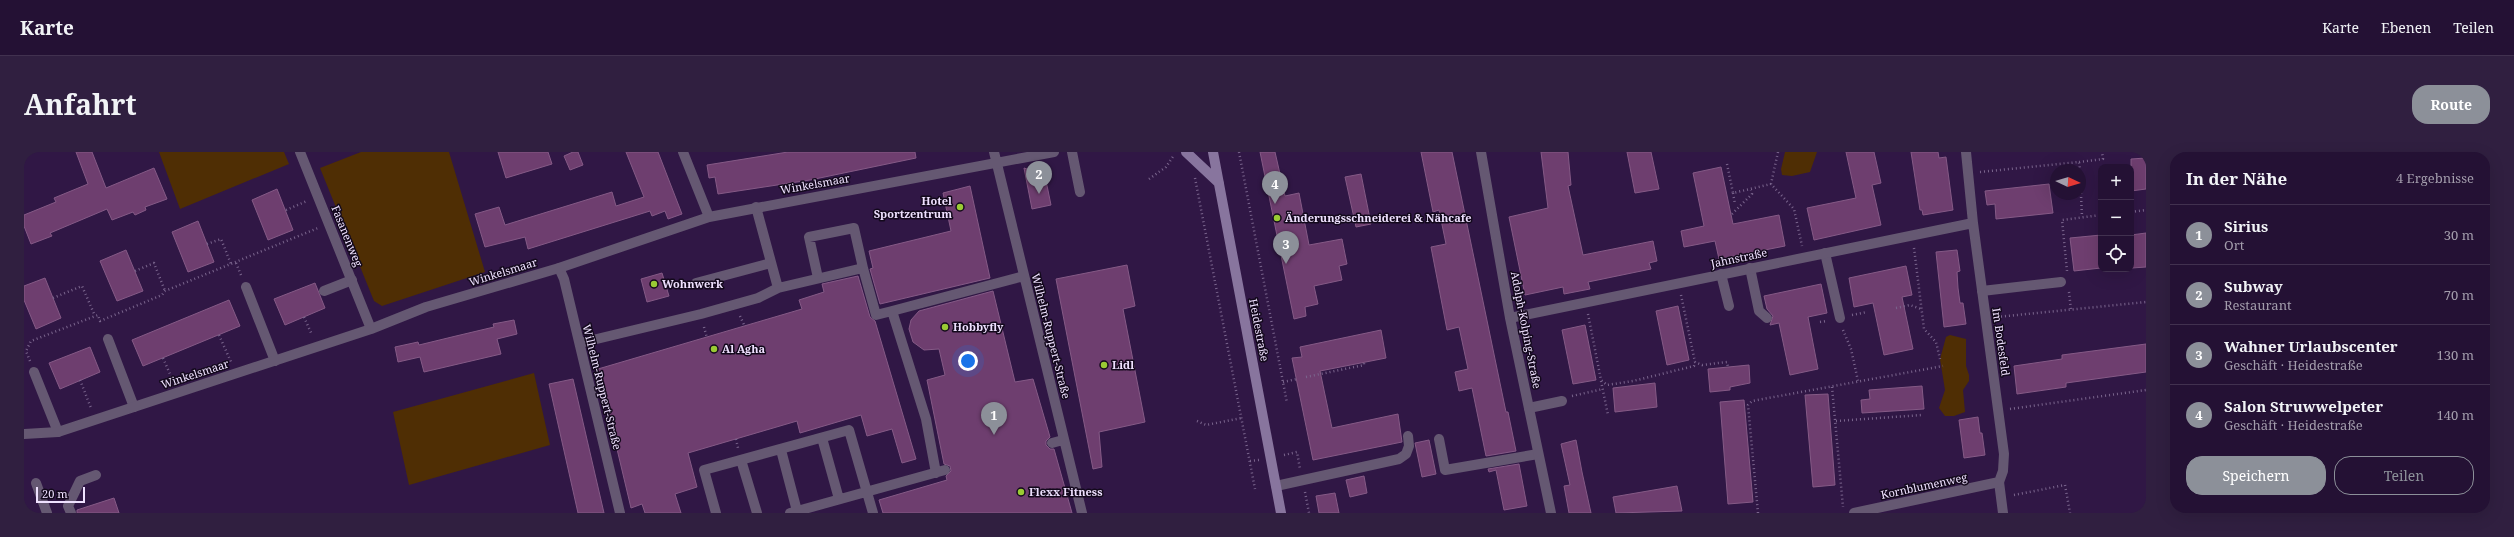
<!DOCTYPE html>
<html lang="de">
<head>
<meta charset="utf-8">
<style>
	:root { --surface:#241134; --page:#301f40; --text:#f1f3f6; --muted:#a39dac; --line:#41314f; --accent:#8c9099 }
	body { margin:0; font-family:"Noto Serif",serif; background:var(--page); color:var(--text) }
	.controls { position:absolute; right:12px; top:12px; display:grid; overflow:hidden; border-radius:8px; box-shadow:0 4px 16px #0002 }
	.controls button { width:36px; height:36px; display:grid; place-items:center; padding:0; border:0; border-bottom:1px solid var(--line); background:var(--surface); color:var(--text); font:20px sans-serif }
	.compass { position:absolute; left:2026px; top:12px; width:36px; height:36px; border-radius:50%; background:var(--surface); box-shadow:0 4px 16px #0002; rotate:94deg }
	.scale { position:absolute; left:12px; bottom:10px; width:49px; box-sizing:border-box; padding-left:4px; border:2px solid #efe1ff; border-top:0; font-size:11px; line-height:14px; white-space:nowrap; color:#efe1ff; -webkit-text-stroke:3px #13091c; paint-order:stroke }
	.you { position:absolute; left:944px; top:209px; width:14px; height:14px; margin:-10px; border:3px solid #fff; border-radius:50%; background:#1a73e8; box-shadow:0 0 0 6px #1a73e833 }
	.badge { display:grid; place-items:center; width:26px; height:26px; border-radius:50%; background:var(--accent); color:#fff; font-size:13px; font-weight:700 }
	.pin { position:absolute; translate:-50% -33px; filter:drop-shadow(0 1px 2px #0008) }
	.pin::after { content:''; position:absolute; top:21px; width:14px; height:12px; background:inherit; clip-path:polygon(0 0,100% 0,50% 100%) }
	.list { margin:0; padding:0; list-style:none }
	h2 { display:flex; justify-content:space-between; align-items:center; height:52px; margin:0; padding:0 16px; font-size:17px }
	h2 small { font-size:13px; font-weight:400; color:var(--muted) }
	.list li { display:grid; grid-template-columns:26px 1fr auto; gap:12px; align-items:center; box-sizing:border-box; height:60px; padding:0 16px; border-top:1px solid var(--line) }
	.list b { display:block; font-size:15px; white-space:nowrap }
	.list p { margin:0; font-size:13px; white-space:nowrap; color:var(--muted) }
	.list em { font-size:13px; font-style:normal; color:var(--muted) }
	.actions { display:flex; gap:8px; padding:12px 16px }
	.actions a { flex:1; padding:9px 0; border:1px solid var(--accent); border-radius:16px; text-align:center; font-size:14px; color:var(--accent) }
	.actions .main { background:var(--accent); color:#fff }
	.icon { flex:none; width:22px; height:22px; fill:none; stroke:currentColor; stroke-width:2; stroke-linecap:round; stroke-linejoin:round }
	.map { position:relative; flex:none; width:2122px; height:361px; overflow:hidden; border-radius:16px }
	header { display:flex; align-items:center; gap:24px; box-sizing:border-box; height:56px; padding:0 20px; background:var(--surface); border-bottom:1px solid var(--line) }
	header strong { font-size:19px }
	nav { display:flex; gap:22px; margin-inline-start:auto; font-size:14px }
	.intro { display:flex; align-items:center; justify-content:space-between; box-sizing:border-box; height:96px; padding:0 24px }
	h1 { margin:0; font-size:28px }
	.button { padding:10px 18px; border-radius:16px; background:var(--accent); color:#fff; font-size:14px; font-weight:700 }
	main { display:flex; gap:24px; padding:0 24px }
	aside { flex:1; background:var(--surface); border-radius:16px; box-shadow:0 4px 16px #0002 }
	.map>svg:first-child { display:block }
	.green { fill:#4f2e04 }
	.building { fill:#6e3e6f; stroke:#855a86 }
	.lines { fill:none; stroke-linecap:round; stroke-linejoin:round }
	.path { stroke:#7a658d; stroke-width:2.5; stroke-dasharray:1 3; stroke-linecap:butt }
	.lane { stroke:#655872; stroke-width:10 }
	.street { stroke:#655872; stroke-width:10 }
	.secondary { stroke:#88759e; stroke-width:10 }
	.poi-dot { fill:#9acb34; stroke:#13091c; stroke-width:1.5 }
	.labels { text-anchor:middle; stroke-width:3; stroke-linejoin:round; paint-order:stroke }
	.street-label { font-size:11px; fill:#efe1ff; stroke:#13091c }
	.poi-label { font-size:11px; font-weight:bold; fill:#efe1ff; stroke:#13091c; text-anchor:start }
</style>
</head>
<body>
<header>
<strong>Karte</strong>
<nav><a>Karte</a><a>Ebenen</a><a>Teilen</a></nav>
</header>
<div class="intro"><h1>Anfahrt</h1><a class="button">Route</a></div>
<main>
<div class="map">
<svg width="2122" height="361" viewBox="0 0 2122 361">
	<rect width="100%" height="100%" fill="#301745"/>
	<path class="green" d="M135,0H260L265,12L156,57Z
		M337,0H425L461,120L358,154L350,149L296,16Z
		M1761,0H1793L1786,20L1768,24L1758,23L1757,17Z
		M1926,183L1942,187V214L1945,223V229L1939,238L1941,260L1930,264H1921L1915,256L1921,238L1916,207L1922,185Z
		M510,221L526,293L385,333L369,260Z"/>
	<path class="building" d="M52,0H68L82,36L130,16L143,47L121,55L122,58L111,63L109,60L88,68L83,57L26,81L28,84L7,92L0,74V63L32,50L30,46L64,32Z
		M474,0H524L528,12L482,26Z
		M549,0H554L559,13L546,18L540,4Z
		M602,0H634L658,62L644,67L641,59L628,64L626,59L504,97L501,85L461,95L451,62L475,55L481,73L588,40L592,54L620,45Z
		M764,0H891L892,6L786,28L694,42L691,25L685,26L683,13Z
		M1236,0H1251L1261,44L1275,41L1285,93L1318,87L1323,112L1315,114L1318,128L1290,134L1294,152L1281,155L1282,164L1270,167Z
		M1397,0H1428L1482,260H1484L1492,299L1462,304L1448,236L1435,239L1431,220L1444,217L1435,175L1423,178L1407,95L1422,92L1415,58L1409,60Z
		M1517,0H1544L1547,33L1544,34L1559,103L1629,89L1633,109L1625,111L1627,117L1564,130L1566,137L1540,142L1539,135L1501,143L1485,65L1524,56Z
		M1603,0H1627L1635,37L1611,41Z
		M1822,0H1850L1857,31L1848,33L1857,73L1790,88L1783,56L1832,46Z
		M1887,0H1914L1915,6L1922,5L1929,58L1899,63L1898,58H1896Z
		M2122,6V37L2107,39V7Z
		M1697,15L1709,72L1755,63L1761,94L1695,107L1691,89L1660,95L1657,79L1680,74L1669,21Z
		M1000,16L1012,20L1020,19L1027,53L1008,57Z
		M1337,22L1347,72L1332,75L1321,25Z
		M2025,32L2029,61L1972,67L1971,52L1963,53L1961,39Z
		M946,34L966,126L856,152L846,117L849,116L845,99L927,79L919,41Z
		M253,37L269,78L244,88L228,48Z
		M174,69L190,110L164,120L148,80Z
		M2122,81V115L2108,116L2107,83Z
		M2077,83V116L2050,119L2046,86Z
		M102,98L119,139L93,149L76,109Z
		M1933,98L1936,119L1933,120L1934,136L1936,151H1939L1942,172L1920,175L1912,100Z
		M1103,113L1111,154L1099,157L1121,270L1075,280L1078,315L1069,317L1032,127Z
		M1882,114L1888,143L1878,145L1889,197L1860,203L1849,151L1830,155L1825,126Z
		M638,121L645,144L623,150L617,127Z
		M834,124L846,165L851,169L892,307L878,311L868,277L843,284L837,263L776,281L773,269L664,301L673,335L651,342L657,361H621L618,352L607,356L574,217L778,157L775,148L800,140L798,132Z
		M21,126L37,166L12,177L0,148V134Z
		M291,131L301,156L261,173L250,147Z
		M1797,132L1803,161L1784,165L1794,217L1766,223L1755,171L1746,173L1749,164L1743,157L1740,144Z
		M969,139L991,230L1009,227L1026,285L1022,289V293L1026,297H1030L1048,361H859L855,348L923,328L922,324L927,319L926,314L920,312L903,228L921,223L915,197L900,198L889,190L885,177L887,168L895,159Z
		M205,148L216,174L119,214L108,188Z
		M1654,154L1665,208L1643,213L1632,159Z
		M490,168L493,182L473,187L477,202L400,220L396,205L374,210L371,195L394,190L395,193L432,184L470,175L469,172Z
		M1561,173L1572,228L1549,232L1538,178Z
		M1357,178L1362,206L1296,219L1308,276L1374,262L1378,290L1289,308L1268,206L1278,205L1276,195Z
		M2122,192V220L2042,231V235L1993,242L1990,214L2038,207V203Z
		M66,195L76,220L36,237L25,211Z
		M1725,213L1726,231L1706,235V238L1686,240L1684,217Z
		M549,227L580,361H554L525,232Z
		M1631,231L1633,255L1591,260L1589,236Z
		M1898,234L1900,257L1838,261L1837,248L1846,247L1845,238Z
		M1804,242L1811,333L1789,335L1781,243Z
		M1720,248L1729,350L1704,352L1696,250Z
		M1954,265L1956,281H1958L1961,303L1940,306L1935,268Z
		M1405,288L1412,322L1398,325L1391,291Z
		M1552,288L1558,320L1567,361H1545L1540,334L1546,333L1537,292Z
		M1495,312L1503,354L1480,358L1472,318L1465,320L1464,317Z
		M1340,324L1343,341L1326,345L1322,328Z
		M1653,334L1658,359L1592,361L1589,345Z
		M1311,341L1315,361H1295L1292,344Z
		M90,346L95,361H53V358Z"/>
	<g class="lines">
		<path class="path" d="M1215,0L1263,251
			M1754,0L1747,32L1770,57L1778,94
			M2055,10L2079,7L2078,0
			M1703,12L1709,41L1747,32
			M1956,20L2055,10L2056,18
			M2056,21L2058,65
			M1171,26L1231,337
			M1125,27L1142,15L1150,3
			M1709,41L1711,52
			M262,58L283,49
			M2107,60L2122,58
			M1708,62L1728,42L1727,38
			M183,92L197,87L207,112
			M1890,96L1900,177L1912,190L1916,207
			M212,111L217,123
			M111,119L130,111L141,139
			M2043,119L2038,68L2077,63
			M2045,140L2047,158
			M1657,143L1671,210L1678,213L1703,210L1704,215
			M29,146L58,134L71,164
			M1872,156L1886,153L1897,157
			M1564,162L1577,228L1583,233L1609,229L1670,214L1671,210
			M1828,163L1843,160
			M716,164L721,175
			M280,165L288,183
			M1973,165L2122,150
			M1796,170L1803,169
			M680,175L683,186
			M1819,178L1827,197L1834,229
			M195,183L207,210
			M139,206L149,229
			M6,209L2,199L7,189L74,163L76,169L138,143L141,139L294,76
			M1282,225L1340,213V211
			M56,228L67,256
			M1577,229L1584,263
			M1259,230L1273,227
			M1808,235L1819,355
			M1548,244L1579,237
			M1986,257L2122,238
			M1173,269L1182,273L1218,266
			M1812,269L1898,263
			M712,287L714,296
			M1260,303L1273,300L1276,317
			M1226,309L1235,308
			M1281,340L1285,361
			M1990,343L2041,333L2046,361
			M1734,361L1724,253L1728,249L1919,214"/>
		<path class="lane" d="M1048,0L1056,40
			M973,12L1058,361
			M732,55L754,136
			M1801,101L1816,166
			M535,116L540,127L596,361
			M839,116L852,163L868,159
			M1726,116L1735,159L1743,166
			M1697,122L1705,154
			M672,131L747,111
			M222,135L251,209
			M300,139L328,128
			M1958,139L2037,130
			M84,187L110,255
			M556,191L677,162L734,146L754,136L839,116L830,76L785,85L794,126
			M10,220L34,280
			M1505,256L1538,249
			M798,286L815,347
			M1415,287L1421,318L1514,302
			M1028,291L1039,288
			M757,298L773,359
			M717,308L733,361
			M912,321L902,267L868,159L1000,124
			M1975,330L1979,361
			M12,331L23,361
			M1252,334L1375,307L1382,302L1385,294L1384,284
			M47,361L44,354L56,329L72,323
			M692,361L680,318L825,278L849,361
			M766,361L921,318"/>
		<path class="street" d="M276,0L347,177
			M659,0L685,65
			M970,0L973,12
			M1457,0L1486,166L1527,361
			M1486,166L1949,71
			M0,282L34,280L347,177L402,155L535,116L685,65L1030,0
			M1830,361L1975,330L1979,319L1980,302L1949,71L1942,0"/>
		<path class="secondary" d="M1162,0L1195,31
			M1189,0L1257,361"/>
	</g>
	<g class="poi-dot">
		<circle cx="936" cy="55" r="4"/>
		<circle cx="1253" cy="66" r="4"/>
		<circle cx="630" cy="132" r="4"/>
		<circle cx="921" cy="175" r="4"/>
		<circle cx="690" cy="197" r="4"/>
		<circle cx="1080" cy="213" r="4"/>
		<circle cx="997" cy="340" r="4"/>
	</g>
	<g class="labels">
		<g class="street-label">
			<text transform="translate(791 32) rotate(-10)" y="4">Winkelsmaar</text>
			<text transform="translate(323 84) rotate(68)" y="4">Fasanenweg</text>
			<text transform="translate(1715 106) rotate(-12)" y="4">Jahnstraße</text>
			<text transform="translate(479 120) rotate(-17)" y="4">Winkelsmaar</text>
			<text transform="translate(1235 178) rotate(79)" y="4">Heidestraße</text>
			<text transform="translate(1502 178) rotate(79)" y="4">Adolph-Kolping-Straße</text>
			<text transform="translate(1027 184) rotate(76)" y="4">Wilhelm-Ruppert-Straße</text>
			<text transform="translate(1977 190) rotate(82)" y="4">Im Bodesfeld</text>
			<text transform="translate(171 222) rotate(-18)" y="4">Winkelsmaar</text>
			<text transform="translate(578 235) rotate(76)" y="4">Wilhelm-Ruppert-Straße</text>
			<text transform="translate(1900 334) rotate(-12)" y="4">Kornblumenweg</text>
		</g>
		<g class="poi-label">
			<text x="928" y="53" text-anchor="end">Hotel<tspan x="928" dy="13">Sportzentrum</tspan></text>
			<text x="1261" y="70">Änderungsschneiderei &amp; Nähcafe</text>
			<text x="638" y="136">Wohnwerk</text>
			<text x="929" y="179">Hobbyfly</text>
			<text x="698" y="201">Al Agha</text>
			<text x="1088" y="217">Lidl</text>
			<text x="1005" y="344">Flexx Fitness</text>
		</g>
	</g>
</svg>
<div class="controls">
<button>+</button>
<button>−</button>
<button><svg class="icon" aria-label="locate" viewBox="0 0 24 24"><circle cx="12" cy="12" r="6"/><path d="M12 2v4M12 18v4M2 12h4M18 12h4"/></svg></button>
</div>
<svg class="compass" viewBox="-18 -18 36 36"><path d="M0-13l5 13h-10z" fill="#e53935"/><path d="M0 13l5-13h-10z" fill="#a39dac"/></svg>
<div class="scale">20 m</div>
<div class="you"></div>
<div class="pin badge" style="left:970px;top:283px">1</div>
<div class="pin badge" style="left:1015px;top:42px">2</div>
<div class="pin badge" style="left:1262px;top:112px">3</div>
<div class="pin badge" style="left:1251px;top:52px">4</div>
</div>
<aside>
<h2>In der Nähe<small>4 Ergebnisse</small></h2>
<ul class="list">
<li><span class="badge">1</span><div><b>Sirius</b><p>Ort</p></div><em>30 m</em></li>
<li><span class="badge">2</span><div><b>Subway</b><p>Restaurant</p></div><em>70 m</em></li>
<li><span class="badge">3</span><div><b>Wahner Urlaubscenter</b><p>Geschäft · Heidestraße</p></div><em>130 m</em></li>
<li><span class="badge">4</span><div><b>Salon Struwwelpeter</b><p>Geschäft · Heidestraße</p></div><em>140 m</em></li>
</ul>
<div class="actions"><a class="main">Speichern</a><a>Teilen</a></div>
</aside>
</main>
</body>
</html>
